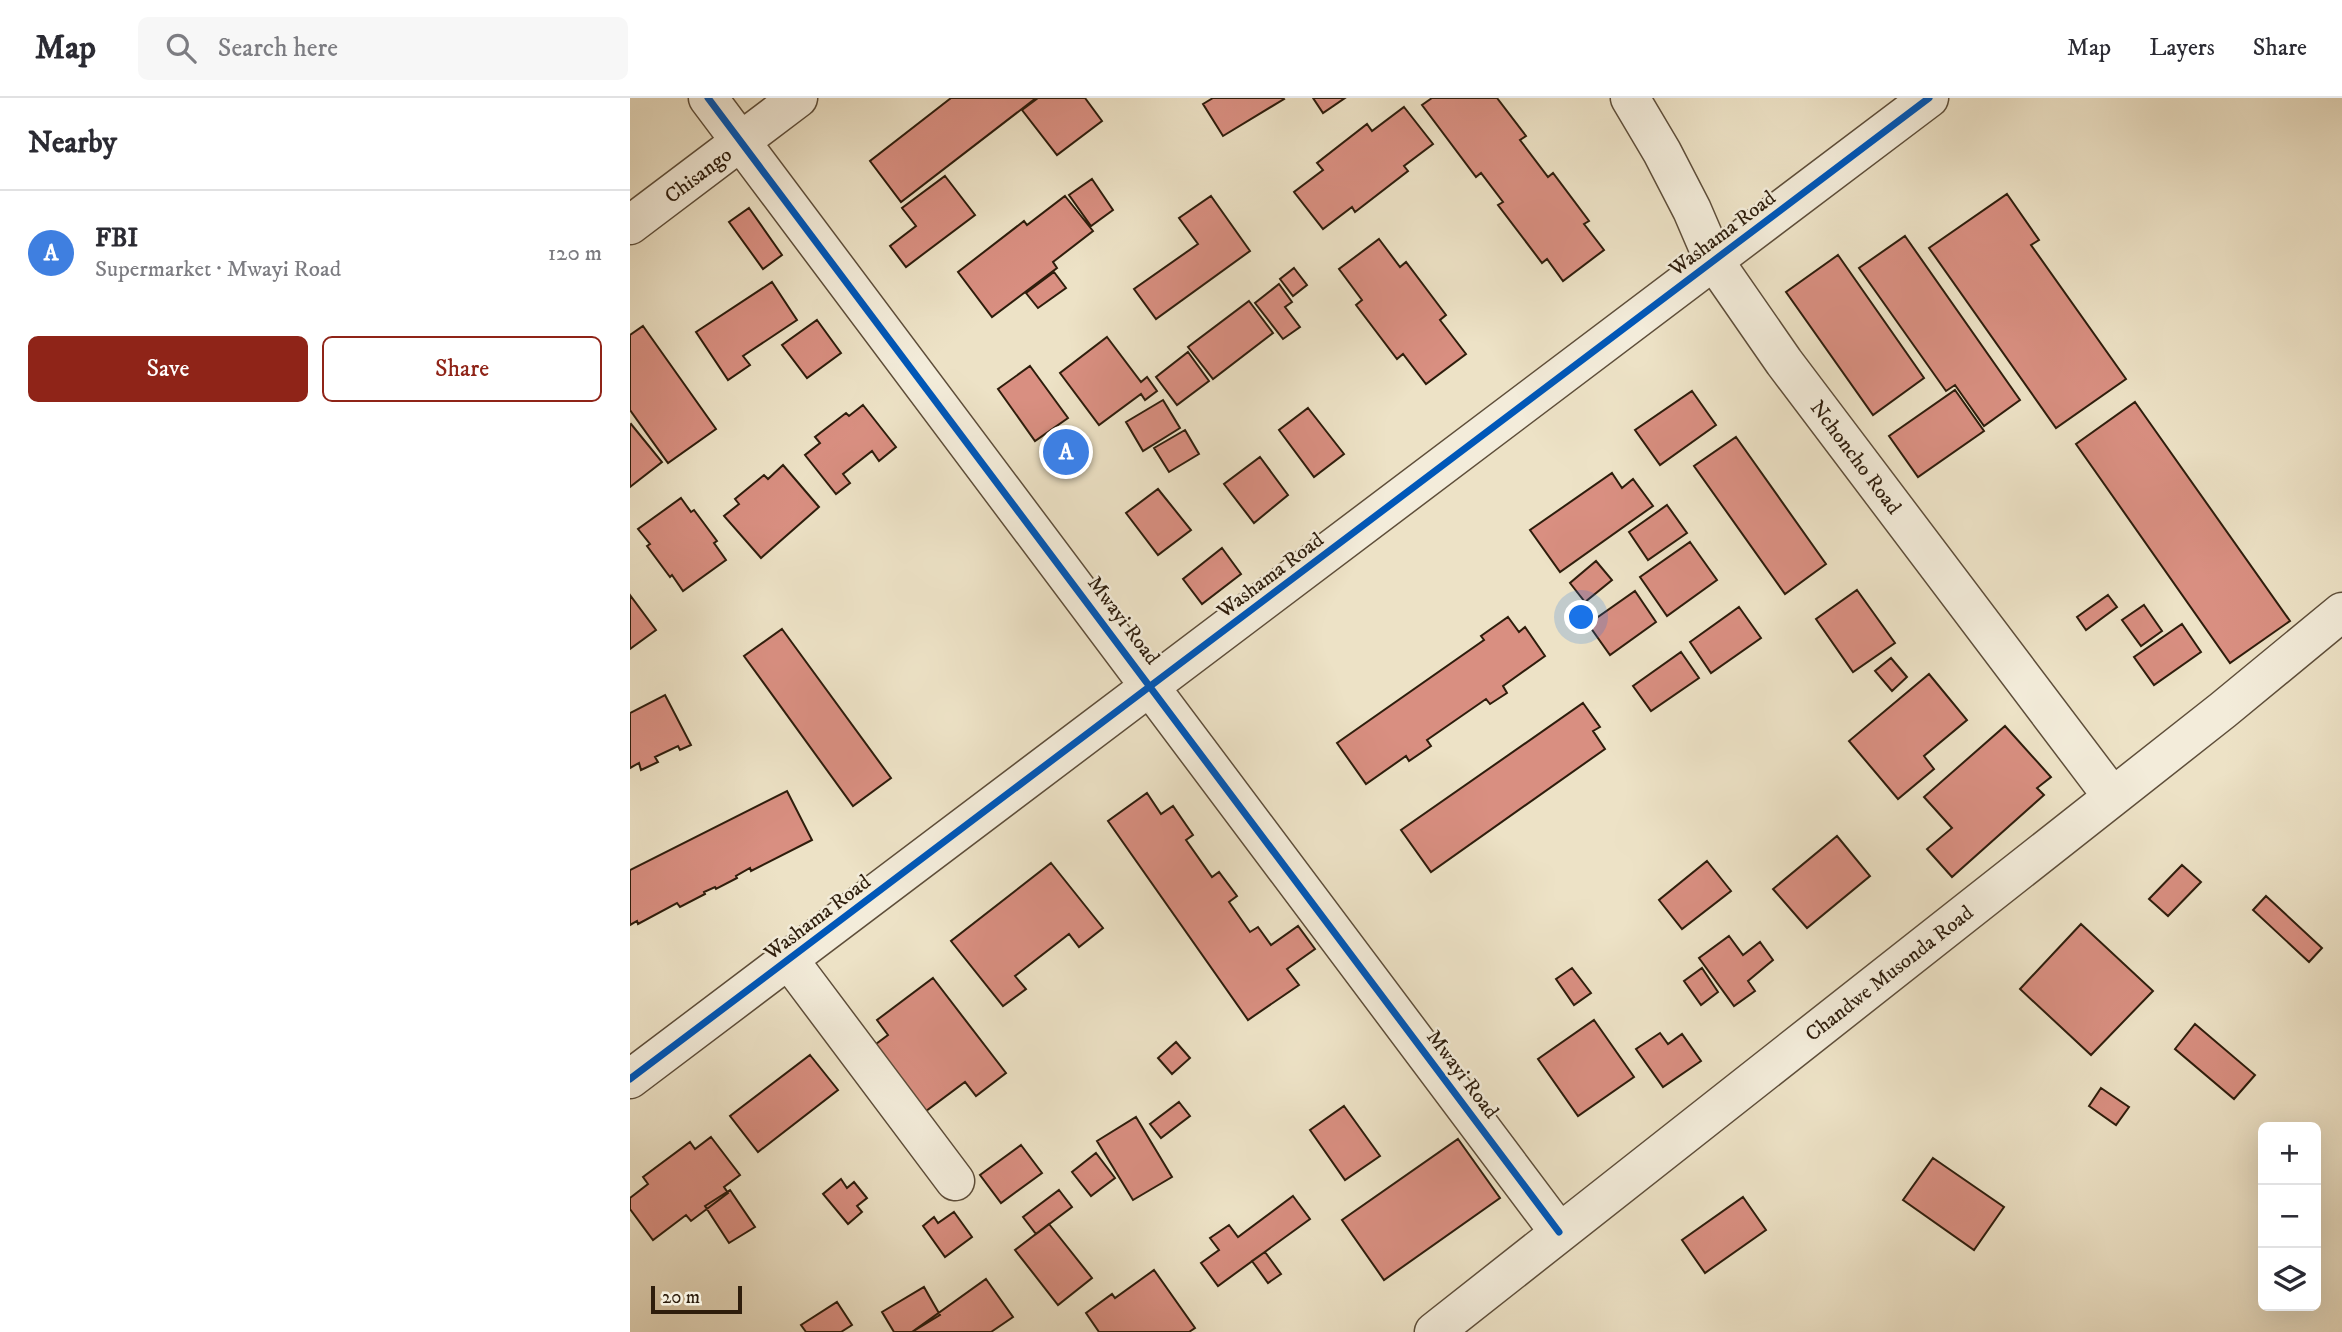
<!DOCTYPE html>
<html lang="en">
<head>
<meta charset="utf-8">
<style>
	:root { --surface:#fff; --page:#f7f7f7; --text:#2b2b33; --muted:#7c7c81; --line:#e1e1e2; --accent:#8f2418 }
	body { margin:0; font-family:"IM FELL DW Pica",serif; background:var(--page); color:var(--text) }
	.controls { position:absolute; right:21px; bottom:21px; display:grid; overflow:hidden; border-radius:10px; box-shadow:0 7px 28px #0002 }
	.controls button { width:63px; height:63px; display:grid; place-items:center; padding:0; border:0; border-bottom:2px solid var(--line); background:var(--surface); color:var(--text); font:35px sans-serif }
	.scale { position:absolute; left:21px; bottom:18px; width:91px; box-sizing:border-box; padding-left:7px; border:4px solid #2e1d0c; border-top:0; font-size:19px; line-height:24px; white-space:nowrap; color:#2e1d0c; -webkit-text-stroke:5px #f3ecda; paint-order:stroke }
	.you { position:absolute; left:952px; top:520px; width:24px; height:24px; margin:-18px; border:5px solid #fff; border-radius:50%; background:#1a73e8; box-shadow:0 0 0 10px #1a73e833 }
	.badge { display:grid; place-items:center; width:46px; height:46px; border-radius:50%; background:var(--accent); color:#fff; font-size:23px; font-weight:700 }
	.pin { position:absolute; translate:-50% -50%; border:4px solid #fff; box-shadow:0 2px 7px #0006 }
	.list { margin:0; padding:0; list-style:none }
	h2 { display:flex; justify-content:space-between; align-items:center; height:91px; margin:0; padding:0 28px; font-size:30px }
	h2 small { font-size:23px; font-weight:400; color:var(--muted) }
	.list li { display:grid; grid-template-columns:46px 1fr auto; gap:21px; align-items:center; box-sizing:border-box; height:126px; padding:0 28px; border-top:2px solid var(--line) }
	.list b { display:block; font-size:26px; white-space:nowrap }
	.list p { margin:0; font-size:23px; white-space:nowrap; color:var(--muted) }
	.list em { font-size:23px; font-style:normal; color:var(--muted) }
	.actions { display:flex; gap:14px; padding:21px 28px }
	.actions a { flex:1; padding:16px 0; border:2px solid var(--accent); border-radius:10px; text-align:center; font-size:24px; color:var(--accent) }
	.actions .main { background:var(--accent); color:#fff }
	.icon { flex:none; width:38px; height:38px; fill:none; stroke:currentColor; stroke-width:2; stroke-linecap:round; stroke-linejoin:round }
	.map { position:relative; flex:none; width:1712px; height:1234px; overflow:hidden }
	header { display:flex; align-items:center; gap:42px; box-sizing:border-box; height:98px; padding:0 35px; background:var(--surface); border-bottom:2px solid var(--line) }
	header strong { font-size:33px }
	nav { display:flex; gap:38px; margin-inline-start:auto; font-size:24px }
	.search { width:490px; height:63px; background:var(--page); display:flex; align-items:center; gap:18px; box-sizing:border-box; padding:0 24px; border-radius:10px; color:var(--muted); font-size:26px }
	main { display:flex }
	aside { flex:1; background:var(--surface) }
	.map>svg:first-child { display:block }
	.building { fill:#d98f81; stroke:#2e1d0c; stroke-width:2 }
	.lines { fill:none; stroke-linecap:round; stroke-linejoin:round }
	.minor-casing { stroke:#5e4e3a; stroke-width:41 }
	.minor { stroke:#f3ecda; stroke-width:38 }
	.cycleway-casing { stroke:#f3ecda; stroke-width:11 }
	.cycleway { stroke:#0057b8; stroke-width:7 }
	.labels { text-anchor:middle; stroke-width:5; stroke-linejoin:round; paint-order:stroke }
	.street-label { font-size:21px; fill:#2e1d0c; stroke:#f3ecda }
</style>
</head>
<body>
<header>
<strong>Map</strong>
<div class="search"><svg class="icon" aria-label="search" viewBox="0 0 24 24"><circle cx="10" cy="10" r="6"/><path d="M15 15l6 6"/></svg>Search here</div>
<nav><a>Map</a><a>Layers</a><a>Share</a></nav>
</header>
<main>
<aside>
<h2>Nearby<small></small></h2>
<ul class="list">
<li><span class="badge" style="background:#3f7fe0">A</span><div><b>FBI</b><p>Supermarket · Mwayi Road</p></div><em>120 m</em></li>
</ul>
<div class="actions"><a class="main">Save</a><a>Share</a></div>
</aside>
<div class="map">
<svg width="1712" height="1234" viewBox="0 0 1712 1234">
	<rect width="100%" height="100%" fill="#ede2c6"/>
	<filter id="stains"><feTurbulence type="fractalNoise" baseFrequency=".00286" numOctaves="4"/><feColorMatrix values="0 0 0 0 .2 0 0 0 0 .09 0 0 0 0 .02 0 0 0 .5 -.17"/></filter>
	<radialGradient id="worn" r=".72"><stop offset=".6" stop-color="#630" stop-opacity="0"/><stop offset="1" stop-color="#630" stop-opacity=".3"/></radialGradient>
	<path class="building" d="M321,0H406L271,104L240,63Z
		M408,0H455L472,23L427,57L392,12Z
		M583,0H653L654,1L593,38L573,6Z
		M683,0H715L693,15Z
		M802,0H867L896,38L890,42L918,79L923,75L959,123L954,126L974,152L933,183L917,161L912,165L868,107L873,104L851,75L846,79L792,7Z
		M774,9L803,46L774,68L778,73L725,114L722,109L693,131L664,94L693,72L687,65L737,26L742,33Z
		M315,78L345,117L276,169L260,148L286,128L272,110Z
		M462,81L483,112L461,128L439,97Z
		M1377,96L1409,142L1401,147L1496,281L1426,330L1299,150Z
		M435,98L463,133L423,164L427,170L362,219L328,174L394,123L397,127Z
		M581,98L620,153L526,221L504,191L568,146L549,120Z
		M119,110L152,157L133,171L99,124Z
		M1275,138L1390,302L1354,328L1325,287L1316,293L1229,170Z
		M749,141L770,169L776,164L816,217L810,222L836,256L796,286L773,256L767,261L726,207L732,202L709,171Z
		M1208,157L1294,280L1243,317L1156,194Z
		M664,170L677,187L663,198L650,181Z
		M424,174L436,190L408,210L396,195Z
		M142,184L167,222L113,258L120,267L98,282L66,234Z
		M649,186L662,204L655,209L670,229L653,241L625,205Z
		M619,203L643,235L583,281L558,249Z
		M187,222L211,255L177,280L152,247Z
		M13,228L86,331L38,365L0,312V237Z
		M477,239L511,284L517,279L527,293L515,302L511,296L469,327L430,275Z
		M558,254L579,283L547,307L526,279Z
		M400,268L438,320L405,343L368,291Z
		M1325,292L1354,333L1288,379L1259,338Z
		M1062,293L1086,327L1030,367L1005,332Z
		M533,302L550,330L513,353L496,324Z
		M1505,304L1660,523L1600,565L1446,346Z
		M233,307L266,349L249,363L242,353L213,376L220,385L206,396L175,357L190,345L185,339L216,315L219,318Z
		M678,310L714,356L684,379L649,332Z
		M1,326L32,364L0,389V327Z
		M555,332L569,356L539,374L524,350Z
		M1106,339L1196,466L1155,496L1064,368Z
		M630,359L658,397L624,425L594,386Z
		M153,367L189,409L131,460L94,418L109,406L105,401L134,377L138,381Z
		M982,375L992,390L1003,381L1023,408L930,474L900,432Z
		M528,391L561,432L528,457L496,415Z
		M51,400L61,414L64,412L87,443L84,445L96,462L53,493L42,477L40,479L17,448L20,446L8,431Z
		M1037,407L1057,435L1018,462L999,434Z
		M1060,444L1087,482L1037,518L1010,479Z
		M592,450L611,476L572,506L553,481Z
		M966,463L982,482L955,504L940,485Z
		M1227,492L1265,545L1223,574L1186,521Z
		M1005,493L1026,524L980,557L958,526Z
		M0,497L26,532L0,551Z
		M1478,497L1487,509L1456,532L1447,519Z
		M1514,507L1532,533L1511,548L1492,522Z
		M1109,509L1131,540L1081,575L1060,544Z
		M878,519L889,534L895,529L915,558L873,588L877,595L860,606L856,601L797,642L801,648L779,663L776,658L736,686L707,645L854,542L851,538Z
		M1552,526L1571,554L1524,587L1504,559Z
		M152,531L261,680L223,708L114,558Z
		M1051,554L1069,580L1021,613L1003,588Z
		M1261,560L1277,579L1262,593L1245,573Z
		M1299,576L1337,622L1294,658L1304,671L1268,701L1219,643Z
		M35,597L61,647L50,652L48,648L25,659L28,664L11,672L9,665L0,670V615Z
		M953,605L970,629L963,633L975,651L801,774L771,732Z
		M1375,628L1421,679L1407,690L1414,697L1322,779L1297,751L1322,730L1294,699Z
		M157,693L182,742L121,773L120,770L106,778L107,780L86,791L85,789L74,794L75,796L50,809L47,805L8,826L7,823L0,827V772Z
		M517,695L531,716L543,708L563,737L556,742L582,779L589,774L607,798L599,804L620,834L628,829L641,847L668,828L685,851L657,871L669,887L618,922L478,723Z
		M1207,738L1240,778L1177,830L1143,791Z
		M1077,763L1101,793L1052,831L1029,802Z
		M421,765L473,830L449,849L439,836L385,878L396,891L373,908L321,843Z
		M1552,767L1571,784L1538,818L1519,801Z
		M1636,798L1692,850L1679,864L1623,812Z
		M1451,826L1523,893L1461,957L1390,891Z
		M1099,838L1113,857L1130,844L1143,862L1118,883L1125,893L1104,908L1069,860Z
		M942,870L961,895L944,907L926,881Z
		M1072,870L1088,894L1071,907L1054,883Z
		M303,880L376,975L346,998L335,984L292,1016L242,949L258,937L247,922Z
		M964,922L1004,979L948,1018L908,961Z
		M1565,926L1625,977L1604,1001L1545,951Z
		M1030,935L1038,946L1052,936L1071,963L1033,989L1006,951Z
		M546,944L560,960L542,976L528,960Z
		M180,957L208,992L128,1054L100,1018Z
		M1471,990L1499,1009L1486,1027L1459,1008Z
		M549,1004L560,1018L531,1040L520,1026Z
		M714,1008L750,1058L715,1082L680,1032Z
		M506,1019L542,1079L503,1102L467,1043Z
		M81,1039L110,1077L94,1089L98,1095L61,1123L56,1117L23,1142L0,1111V1100L18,1086L13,1079L60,1044L65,1051Z
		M828,1041L870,1100L754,1182L712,1122Z
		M391,1047L412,1075L371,1105L350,1077Z
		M466,1055L485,1080L461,1098L442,1074Z
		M1303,1060L1374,1109L1344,1152L1273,1102Z
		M211,1081L217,1090L224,1084L237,1100L227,1108L232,1114L218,1126L193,1096Z
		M100,1092L125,1129L99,1145L75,1108Z
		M429,1092L442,1109L406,1136L393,1119Z
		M663,1098L680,1121L588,1188L571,1165L589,1152L580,1140L599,1127L608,1139Z
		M1113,1099L1136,1132L1075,1175L1052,1142Z
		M324,1114L342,1139L315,1159L293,1128L304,1119L308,1125Z
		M419,1126L462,1180L428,1207L385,1152Z
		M635,1154L651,1176L638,1185L622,1163Z
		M524,1172L565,1230L559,1234H469L456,1215L482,1196L485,1200Z
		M356,1181L383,1219L361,1234H282Z
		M294,1189L310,1217L282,1234H264L252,1214Z
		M207,1204L222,1227L211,1234H176L171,1227Z"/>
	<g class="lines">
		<defs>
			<path id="minor" d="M78,0L929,1134
				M1000,0L1032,54L1062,112L1084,163L1154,264L1482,698
				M0,127L168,0
				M159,862L325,1083
				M0,981L1299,0
				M804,1234L1593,612L1712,514"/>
		</defs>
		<use href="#minor" class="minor-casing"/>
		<use href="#minor" class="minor"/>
		<defs>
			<path id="cycleway" d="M78,0L929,1134
				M0,981L1299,0"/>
		</defs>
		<use href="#cycleway" class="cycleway-casing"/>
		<use href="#cycleway" class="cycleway"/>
	</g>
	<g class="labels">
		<g class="street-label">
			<text transform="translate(68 77) rotate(-37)" y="7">Chisango</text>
			<text transform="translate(1092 135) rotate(-37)" y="7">Washama Road</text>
			<text transform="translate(1226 359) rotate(53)" y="7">Nchoncho Road</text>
			<text transform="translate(640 477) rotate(-37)" y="7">Washama Road</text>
			<text transform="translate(494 522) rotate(53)" y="7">Mwayi Road</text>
			<text transform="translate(187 819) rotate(-37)" y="7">Washama Road</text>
			<text transform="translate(1259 875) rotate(-38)" y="7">Chandwe Musonda Road</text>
			<text transform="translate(833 976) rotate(53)" y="7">Mwayi Road</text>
		</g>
	</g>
	<rect width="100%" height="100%" filter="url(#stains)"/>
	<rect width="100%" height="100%" fill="url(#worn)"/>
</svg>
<div class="controls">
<button>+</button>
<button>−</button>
<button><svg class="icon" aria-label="layers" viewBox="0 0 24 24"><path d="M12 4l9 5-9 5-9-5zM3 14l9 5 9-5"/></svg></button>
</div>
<div class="scale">20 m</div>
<div class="you"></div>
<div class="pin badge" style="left:436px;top:354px;background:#3f7fe0">A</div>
</div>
</main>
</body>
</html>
